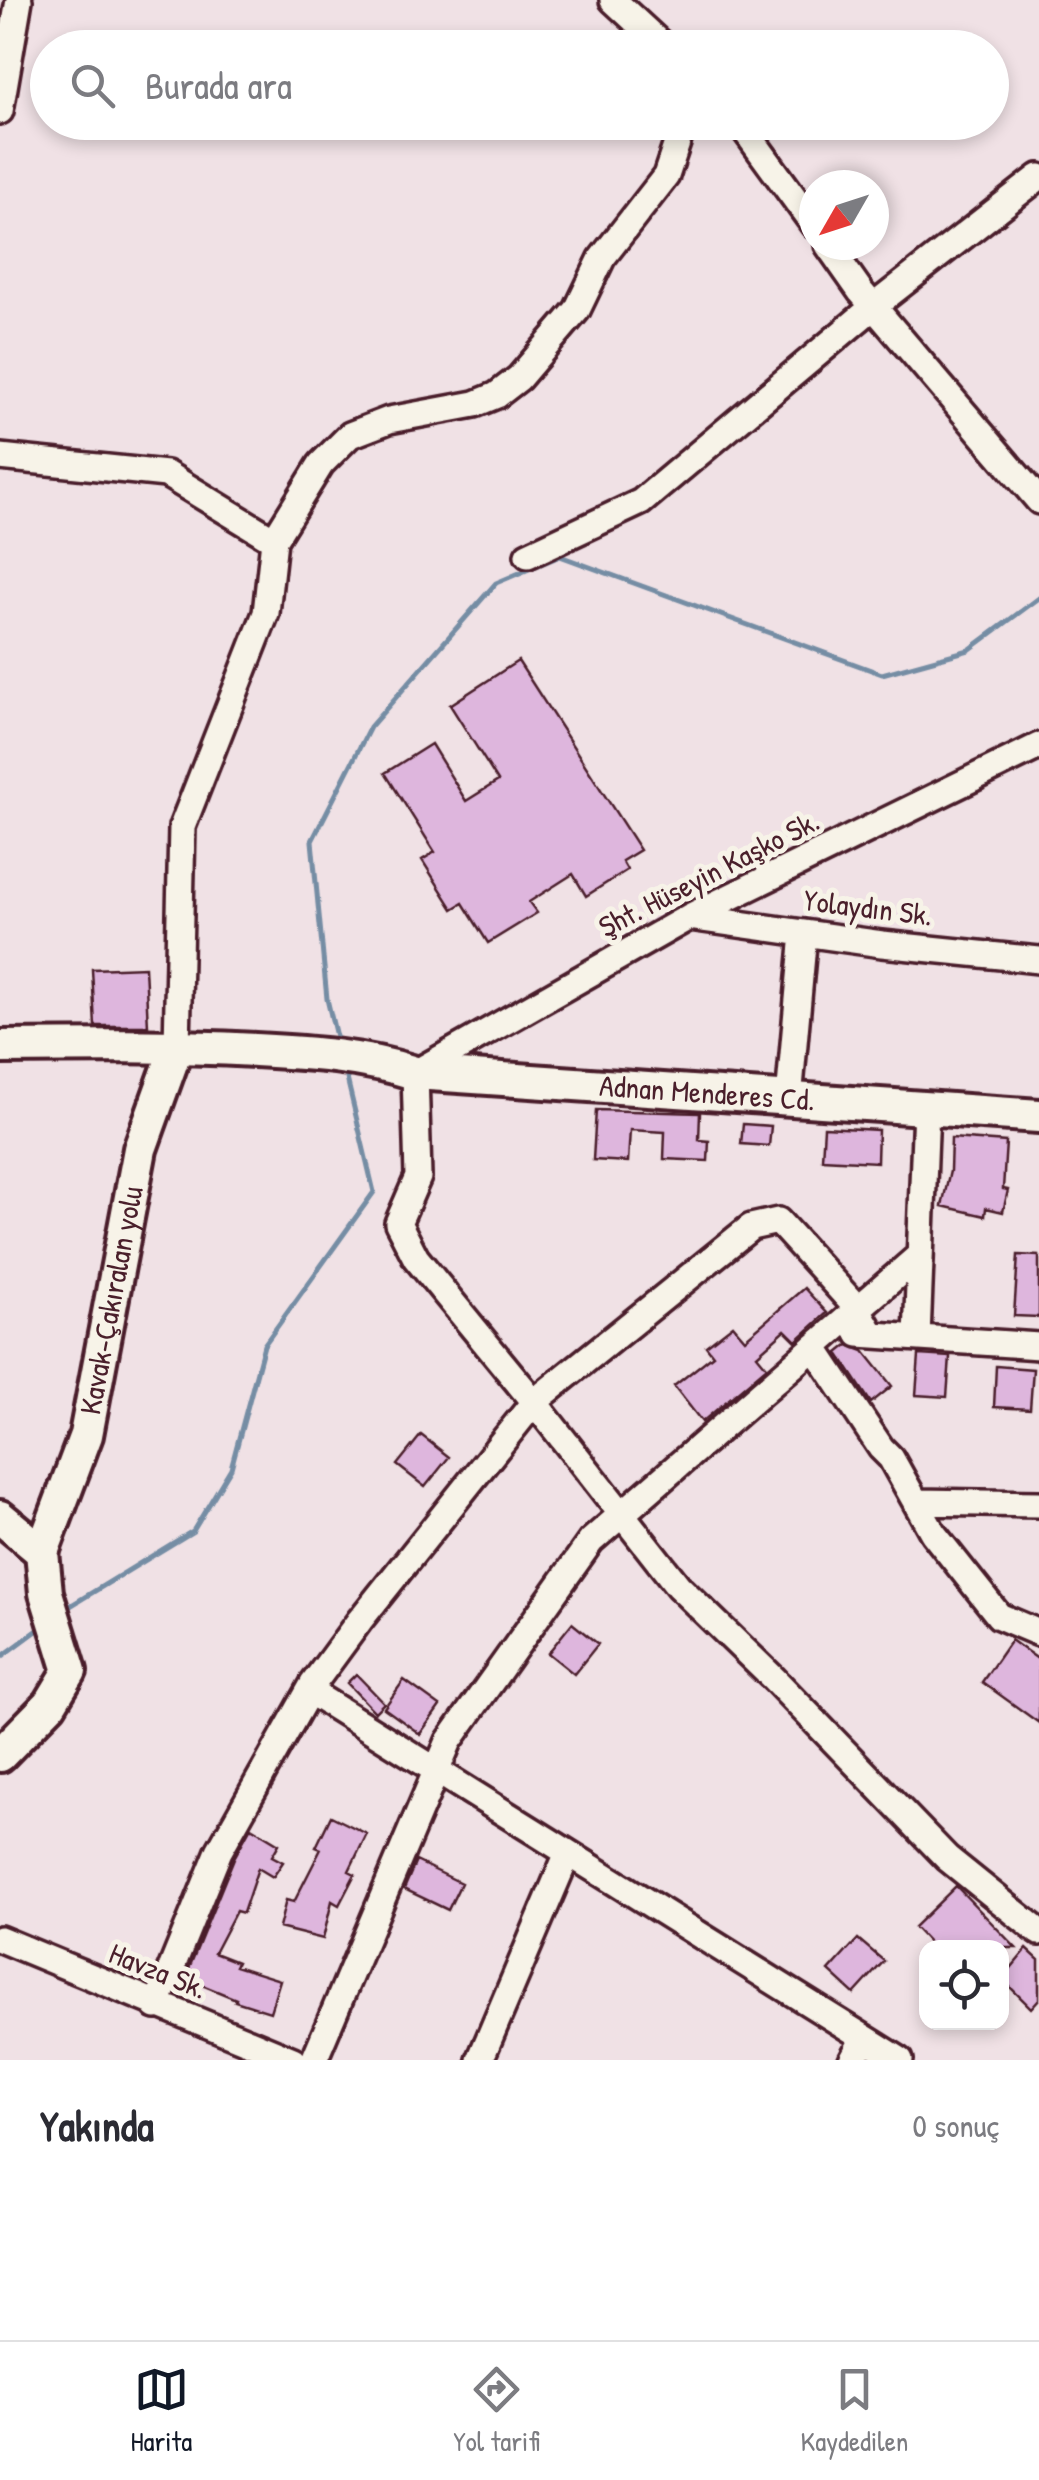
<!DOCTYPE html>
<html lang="tr">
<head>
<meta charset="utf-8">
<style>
	:root { --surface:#fff; --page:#f2f2f3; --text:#2b2b33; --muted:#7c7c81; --line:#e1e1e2; --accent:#111827 }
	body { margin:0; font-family:"Patrick Hand",sans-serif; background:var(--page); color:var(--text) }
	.controls { position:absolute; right:30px; bottom:30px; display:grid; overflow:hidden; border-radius:20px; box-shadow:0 5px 15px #0003 }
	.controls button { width:90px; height:90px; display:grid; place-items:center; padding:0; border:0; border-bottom:2px solid var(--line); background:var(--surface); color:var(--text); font:50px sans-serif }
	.compass { position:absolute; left:799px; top:170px; width:90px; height:90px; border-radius:50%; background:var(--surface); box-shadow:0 5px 15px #0003; rotate:231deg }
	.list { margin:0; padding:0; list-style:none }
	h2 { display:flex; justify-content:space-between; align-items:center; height:130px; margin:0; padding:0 40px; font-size:42px }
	h2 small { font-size:32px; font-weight:400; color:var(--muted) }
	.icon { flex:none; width:55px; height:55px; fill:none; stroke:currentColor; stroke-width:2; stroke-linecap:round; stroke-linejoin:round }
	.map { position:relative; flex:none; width:1039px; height:2060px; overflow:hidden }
	.search { position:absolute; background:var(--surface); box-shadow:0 5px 15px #0003; left:30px; right:30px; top:30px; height:110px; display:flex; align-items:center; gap:25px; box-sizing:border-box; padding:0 35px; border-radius:55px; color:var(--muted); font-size:38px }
	.sheet { height:280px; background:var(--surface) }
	nav { display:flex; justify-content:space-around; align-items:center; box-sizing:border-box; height:140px; border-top:2px solid var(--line); background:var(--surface); font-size:28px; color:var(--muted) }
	nav a { display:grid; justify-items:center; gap:5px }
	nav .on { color:var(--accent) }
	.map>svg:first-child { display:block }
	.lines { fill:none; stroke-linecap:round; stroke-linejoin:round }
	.stream { stroke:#758da4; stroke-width:5 }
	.building { fill:#deb6dd; stroke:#4a1f2b; stroke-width:2.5 }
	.minor-casing { stroke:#4a1f2b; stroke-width:32 }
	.major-casing { stroke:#4a1f2b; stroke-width:40 }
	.minor { stroke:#f7f3e8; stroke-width:25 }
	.major { stroke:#f7f3e8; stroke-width:32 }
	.labels { text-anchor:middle; stroke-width:10; stroke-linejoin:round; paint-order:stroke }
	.street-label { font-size:30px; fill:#4a1f2b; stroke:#f7f3e8 }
</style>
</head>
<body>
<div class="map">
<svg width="1039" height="2060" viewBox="0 0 1039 2060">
	<rect width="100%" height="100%" fill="#f0e1e5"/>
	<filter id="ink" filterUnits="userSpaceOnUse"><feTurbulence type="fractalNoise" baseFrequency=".01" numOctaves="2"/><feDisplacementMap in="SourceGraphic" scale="20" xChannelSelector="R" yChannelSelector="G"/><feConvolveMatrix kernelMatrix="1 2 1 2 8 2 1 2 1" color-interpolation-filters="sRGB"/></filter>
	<g filter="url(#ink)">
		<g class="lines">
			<path class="stream" d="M338,1045L327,999L312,841L370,727L496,583L560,556L882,674L969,650L1039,598
				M62,1611L193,1531L231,1468L264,1345L374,1192L345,1070
				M0,1658L42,1627"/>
		</g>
		<path class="building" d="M518,661L640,850L622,861L627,870L586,896L573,874L529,902L537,913L488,943L463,903L453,909L422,860L435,852L385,773L431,744L466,801L498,781L450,705Z
			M145,967L148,1026H95L92,969Z
			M596,1110L700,1113L699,1140L709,1141L708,1161L664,1159L665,1132L630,1130L628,1162L593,1160Z
			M743,1124L771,1126L769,1146L741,1144Z
			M824,1127L878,1130L877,1162L822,1159Z
			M951,1138L1006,1142L1003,1189L1008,1190L1003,1212L986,1208L985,1216L942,1206L950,1171Z
			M1018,1255L1039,1256V1317L1014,1316Z
			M804,1288L827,1313L796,1341L785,1330L757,1355L767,1367L702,1422L674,1386L713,1355L706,1346L733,1325L745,1339Z
			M848,1345L864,1351L892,1386L871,1403L838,1353Z
			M919,1355L950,1357L947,1397L916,1395Z
			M996,1366L1033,1369L1030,1409L994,1407Z
			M421,1435L449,1457L425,1487L397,1465Z
			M572,1623L598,1644L574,1674L548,1653Z
			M1011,1640L1039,1660V1723L982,1682Z
			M356,1674L384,1703L375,1712L347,1683Z
			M404,1680L440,1706L420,1734L384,1708Z
			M331,1816L367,1834L349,1871L355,1874L339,1905L332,1901L323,1939L279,1928L286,1900L294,1902L321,1849L316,1847Z
			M251,1827L279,1844L272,1856L283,1862L273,1877L258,1868L243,1913L236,1911L214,1953L237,1962L235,1966L280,1980L270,2012L235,2001L236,1999L185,1978L234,1858Z
			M416,1861L461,1883L448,1910L404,1889Z
			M956,1886L1016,1948H934L914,1927Z
			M858,1939L884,1961L854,1994L829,1971Z
			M1027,1949L1039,1960V1999L1031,2008L1002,1979Z"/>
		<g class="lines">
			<defs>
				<path id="minor" d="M613,0L665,48
					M0,111L19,0
					M739,122L814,225
					M828,245L861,292L1039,501
					M0,457L166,474L274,540
					M528,555L641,502L873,307L1039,177
					M1039,746L689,917L415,1073L418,1177L398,1223L416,1258L534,1402L678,1586L774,1679L947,1858L1039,1932
					M689,917L882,944L1039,960
					M177,1046L182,827L266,613L274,540L321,464L350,435L389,420L475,404L497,395L519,378L577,310L602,258L666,176L684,122
					M789,1099L804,933
					M859,1334L1039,1346
					M917,1337L926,1108
					M814,1347L881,1448L891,1458L933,1533L999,1616L1039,1633
					M916,1502L1039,1504
					M309,1691L900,2060
					M0,1939L293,2060
					M156,2006L219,1851L313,1684L360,1620L534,1402L751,1227L778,1221L857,1308L872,1334
					M314,2060L449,1741L591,1541L920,1255
					M480,2060L568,1853
					M852,2060L864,2038"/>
				<g id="major">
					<path id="s1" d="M0,1047C85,1046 170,1045 255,1050C310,1053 362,1056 415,1073L1039,1116"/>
					<path d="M0,1517L42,1552L46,1593L70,1671L50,1704L0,1755"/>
					<path id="s2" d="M42,1552L86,1435L140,1149L177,1046"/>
				</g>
			</defs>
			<use href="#minor" class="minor-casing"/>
			<use href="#major" class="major-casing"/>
			<use href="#minor" class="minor"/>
			<use href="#major" class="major"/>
		</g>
	</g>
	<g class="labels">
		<g class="street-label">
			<text transform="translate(709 874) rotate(-27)" y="10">Şht. Hüseyin Kaşko Sk.</text>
			<text transform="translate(868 908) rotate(7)" y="10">Yolaydın Sk.</text>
			<text dy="10" stroke="none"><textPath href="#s1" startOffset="710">Adnan Menderes Cd.</textPath></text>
			<text dy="10" stroke="none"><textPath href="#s2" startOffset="262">Kavak-Çakıralan yolu</textPath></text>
			<text transform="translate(158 1971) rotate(22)" y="10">Havza Sk.</text>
		</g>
	</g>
</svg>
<div class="controls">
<button><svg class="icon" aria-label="locate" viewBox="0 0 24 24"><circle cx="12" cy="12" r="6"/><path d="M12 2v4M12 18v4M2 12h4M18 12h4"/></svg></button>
</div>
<svg class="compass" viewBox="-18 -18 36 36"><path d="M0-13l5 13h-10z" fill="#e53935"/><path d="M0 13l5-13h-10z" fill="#7c7c81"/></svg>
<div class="search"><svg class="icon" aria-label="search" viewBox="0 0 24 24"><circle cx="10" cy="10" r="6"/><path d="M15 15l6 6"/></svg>Burada ara</div>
</div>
<section class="sheet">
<h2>Yakında<small>0 sonuç</small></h2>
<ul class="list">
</ul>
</section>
<nav>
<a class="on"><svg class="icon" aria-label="map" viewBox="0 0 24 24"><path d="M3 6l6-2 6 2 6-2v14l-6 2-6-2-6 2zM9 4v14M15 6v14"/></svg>Harita</a>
<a><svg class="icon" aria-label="directions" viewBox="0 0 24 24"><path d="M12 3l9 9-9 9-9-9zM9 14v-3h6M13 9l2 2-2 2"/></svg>Yol tarifi</a>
<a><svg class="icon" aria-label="saved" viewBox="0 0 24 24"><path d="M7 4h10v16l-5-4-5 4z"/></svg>Kaydedilen</a>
</nav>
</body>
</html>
